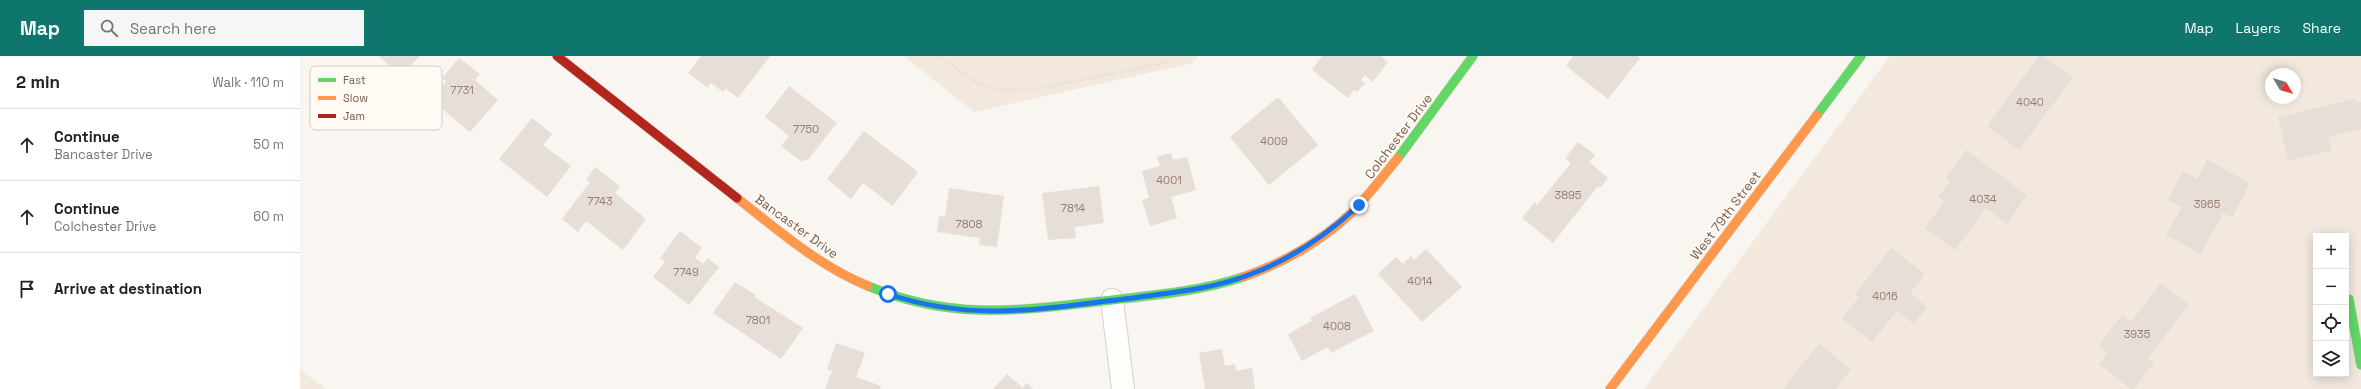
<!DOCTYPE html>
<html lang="en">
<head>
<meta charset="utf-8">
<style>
	:root { --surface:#fff; --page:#f6f6f6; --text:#202124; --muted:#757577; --line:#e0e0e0; --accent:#0f766e }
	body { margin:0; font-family:"Space Grotesk",sans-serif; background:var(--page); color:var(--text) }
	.controls { position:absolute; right:12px; bottom:12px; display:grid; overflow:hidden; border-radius:0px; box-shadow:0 2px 10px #0003 }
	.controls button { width:36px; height:36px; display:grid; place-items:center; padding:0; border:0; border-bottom:1px solid var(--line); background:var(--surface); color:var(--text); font:20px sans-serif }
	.compass { position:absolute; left:1965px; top:12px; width:36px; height:36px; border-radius:50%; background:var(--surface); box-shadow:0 2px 10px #0003; rotate:128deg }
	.stop { position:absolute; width:12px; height:12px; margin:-9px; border:3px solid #1a73e8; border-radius:50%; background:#fff }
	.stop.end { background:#1a73e8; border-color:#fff; box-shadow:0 1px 4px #0008 }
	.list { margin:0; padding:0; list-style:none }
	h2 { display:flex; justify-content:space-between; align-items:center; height:52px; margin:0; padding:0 16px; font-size:17px }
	h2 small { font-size:13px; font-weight:400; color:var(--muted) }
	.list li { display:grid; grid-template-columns:26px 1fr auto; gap:12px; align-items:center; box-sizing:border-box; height:72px; padding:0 16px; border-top:1px solid var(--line) }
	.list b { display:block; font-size:15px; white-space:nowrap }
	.list p { margin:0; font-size:13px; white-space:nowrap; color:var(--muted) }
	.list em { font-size:13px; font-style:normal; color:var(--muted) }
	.icon { flex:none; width:22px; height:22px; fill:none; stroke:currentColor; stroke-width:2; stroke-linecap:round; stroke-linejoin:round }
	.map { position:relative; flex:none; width:2061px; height:333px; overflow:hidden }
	header { display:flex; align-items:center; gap:24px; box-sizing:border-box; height:56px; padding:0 20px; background:var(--accent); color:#fff }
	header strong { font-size:19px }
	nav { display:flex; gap:22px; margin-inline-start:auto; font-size:14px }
	.search { width:280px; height:36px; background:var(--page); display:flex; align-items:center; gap:10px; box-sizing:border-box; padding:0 14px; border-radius:0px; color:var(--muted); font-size:15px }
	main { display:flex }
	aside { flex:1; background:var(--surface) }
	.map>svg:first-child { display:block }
	.residential { fill:#f2e8de; fill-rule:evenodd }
	.building { fill:#e6ded7 }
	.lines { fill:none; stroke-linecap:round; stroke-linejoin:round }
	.street-casing { stroke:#d7d1cb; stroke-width:24 }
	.fast-casing { stroke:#d9d2cb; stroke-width:10 }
	.slow-casing { stroke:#d9d2cb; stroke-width:10 }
	.jam-casing { stroke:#d9d2cb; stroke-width:10 }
	.path { stroke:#dcd5d0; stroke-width:2.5; stroke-dasharray:1 3; stroke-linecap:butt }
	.street { stroke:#fefefd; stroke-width:22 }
	.fast { stroke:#63d668; stroke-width:9 }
	.slow { stroke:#ff974d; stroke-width:9 }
	.jam { stroke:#b3261e; stroke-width:9 }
	.route { stroke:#1a73e8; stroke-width:5 }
	.labels { text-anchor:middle; stroke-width:3.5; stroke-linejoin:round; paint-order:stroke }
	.number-label { font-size:11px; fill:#977e72 }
	.street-label { font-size:13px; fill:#7a5c4d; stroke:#fffaf3 }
	.key { fill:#fffaf3; stroke:#d7cbc1; stroke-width:1 }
	.key-label { font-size:11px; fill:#7a5c4d }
</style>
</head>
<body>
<header>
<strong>Map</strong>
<div class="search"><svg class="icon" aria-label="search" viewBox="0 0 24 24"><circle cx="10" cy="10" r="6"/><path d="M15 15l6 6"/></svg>Search here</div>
<nav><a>Map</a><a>Layers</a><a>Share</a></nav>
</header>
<main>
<aside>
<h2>2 min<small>Walk · 110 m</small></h2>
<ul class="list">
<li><svg class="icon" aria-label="ahead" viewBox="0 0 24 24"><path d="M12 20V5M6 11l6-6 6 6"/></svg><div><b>Continue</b><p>Bancaster Drive</p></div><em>50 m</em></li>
<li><svg class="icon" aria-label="ahead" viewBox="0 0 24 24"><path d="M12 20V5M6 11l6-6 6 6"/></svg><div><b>Continue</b><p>Colchester Drive</p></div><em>60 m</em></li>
<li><svg class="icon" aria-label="arrive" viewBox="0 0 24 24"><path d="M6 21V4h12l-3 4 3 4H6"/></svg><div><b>Arrive at destination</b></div></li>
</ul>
</aside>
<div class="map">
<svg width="2061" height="333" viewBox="0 0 2061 333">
	<rect width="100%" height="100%" fill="#f9f5f0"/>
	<path class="residential" d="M604,0H898L893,7L674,56Z
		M1590,0H2061V333H1344ZM1971,18H1995V42H1971ZM2016,180H2046V318H2016Z
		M0,313L26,333H0Z"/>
	<path class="building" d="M79,0H120L100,20Z
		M401,0H470L438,42L426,33L423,36L411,27L408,32L388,17Z
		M1022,0H1081L1088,6L1073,26L1065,19L1061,24L1065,27L1057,36L1054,34L1048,42L1012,14Z
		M1273,0H1337L1340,2L1308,43L1266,10Z
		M1739,0H1744L1773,22L1719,94L1687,70Z
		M159,2L180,18L175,24L198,44L170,76L130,43L146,25L142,22Z
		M489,30L537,67L507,105L505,103L502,106L481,90L489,80L465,61Z
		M978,41L1018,89L969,129L930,81Z
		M2055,43L2056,47L2061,46V73L2028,81L2032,94L1988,105L1978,61Z
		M232,62L252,78L243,89L271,110L247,141L199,103Z
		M564,75L618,116L593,150L563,127L551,143L527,123Z
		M1278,86L1295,99L1289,106L1308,122L1300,132L1298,130L1253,187L1222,162L1235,146L1237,149L1271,107L1265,102Z
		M1666,94L1727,139L1707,168L1686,152L1655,194L1625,172L1644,146L1638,141L1650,125L1646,121Z
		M871,97L873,104L887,101L896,134L871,141L877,162L850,170L842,144L849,142L842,115L860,110L857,101Z
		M1907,104L1950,127L1932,162L1923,157L1901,198L1866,179L1882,151L1868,144L1883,115L1897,123Z
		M295,111L320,130L315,137L346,163L323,194L286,165L278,176L262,163L290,126L286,124Z
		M799,130L804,167L775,171L776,182L748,184L742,137Z
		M649,132L704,140L697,191L679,189L680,182L637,176L639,160L645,161Z
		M380,175L402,192L395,202L403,208L408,202L419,211L389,249L353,221L365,206L360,202Z
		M1591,192L1625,218L1610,237L1627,251L1614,268L1597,255L1572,286L1542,263L1559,241L1555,238Z
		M1126,193L1162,231L1122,266L1078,218L1096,201L1103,208L1111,200L1114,204Z
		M435,226L456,239L454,241L503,272L481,303L413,257Z
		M1861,227L1889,249L1848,302L1854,306L1834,333H1831L1799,308L1807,297L1798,290L1822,259L1831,266Z
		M1055,238L1074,275L1031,297L1028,291L1002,305L988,278L1012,265L1010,262Z
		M536,287L565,297L556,321L581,330L580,333H525L532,315L527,313Z
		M1519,288L1551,313L1536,333H1483Z
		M922,293L925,310L935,308L936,315L952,312L955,333H905L899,297Z
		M707,318L723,332L727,327L733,333H693Z"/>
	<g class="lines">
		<defs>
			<path id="street" d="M812,244L823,333"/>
			<path id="fast" d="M1517,59L1561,0
				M1098,102L1173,0
				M568,230C654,266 724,254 812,244C857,239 901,235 943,221
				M2049,243L2061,309"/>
			<path id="slow" d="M437,142C479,175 519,210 568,230
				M943,221C981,208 1020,186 1049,159C1067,142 1082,121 1098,102
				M1310,333L1517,59"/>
			<path id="jam" d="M257,0L437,142"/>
		</defs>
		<use href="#street" class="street-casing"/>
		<use href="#fast" class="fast-casing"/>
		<use href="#slow" class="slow-casing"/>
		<use href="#jam" class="jam-casing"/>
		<path class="path" d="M639,0L674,25L698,34L741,32L860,8L880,0"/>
		<use href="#street" class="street"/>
		<use href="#fast" class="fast"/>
		<use href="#slow" class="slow"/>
		<use href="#jam" class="jam"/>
	</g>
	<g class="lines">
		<path class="route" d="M588,238C672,266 738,253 824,243C866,237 911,234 951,218C991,203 1028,178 1059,149"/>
	</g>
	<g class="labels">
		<g class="number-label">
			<text x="162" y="38">7731</text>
			<text x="1730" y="50">4040</text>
			<text x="506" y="77">7750</text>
			<text x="974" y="89">4009</text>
			<text x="869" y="128">4001</text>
			<text x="1268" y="143">3895</text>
			<text x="1683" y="147">4034</text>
			<text x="300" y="149">7743</text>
			<text x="1907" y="152">3965</text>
			<text x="773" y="156">7814</text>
			<text x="669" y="172">7808</text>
			<text x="386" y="220">7749</text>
			<text x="1120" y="229">4014</text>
			<text x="1585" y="244">4016</text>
			<text x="458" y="268">7801</text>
			<text x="1037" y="274">4008</text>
			<text x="1837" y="282">3935</text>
		</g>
		<g class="street-label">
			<text transform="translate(1098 80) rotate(-53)" y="5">Colchester Drive</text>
			<text transform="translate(1425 159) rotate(-53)" y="5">West 79th Street</text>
			<text transform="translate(497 170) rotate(36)" y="5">Bancaster Drive</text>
		</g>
	</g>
	<rect x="10" y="10" width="132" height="64" rx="6" class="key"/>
	<rect x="18" y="22" width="18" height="4" fill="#63d668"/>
	<rect x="18" y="40" width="18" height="4" fill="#ff974d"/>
	<rect x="18" y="58" width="18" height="4" fill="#b3261e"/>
	<g class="key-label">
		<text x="43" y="28">Fast</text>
		<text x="43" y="46">Slow</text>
		<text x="43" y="64">Jam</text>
	</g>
</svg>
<div class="controls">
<button>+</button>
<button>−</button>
<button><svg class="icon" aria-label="locate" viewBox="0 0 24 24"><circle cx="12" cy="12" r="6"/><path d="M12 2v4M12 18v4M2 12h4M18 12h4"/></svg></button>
<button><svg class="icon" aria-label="layers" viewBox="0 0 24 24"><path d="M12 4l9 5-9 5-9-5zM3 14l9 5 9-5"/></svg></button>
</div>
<svg class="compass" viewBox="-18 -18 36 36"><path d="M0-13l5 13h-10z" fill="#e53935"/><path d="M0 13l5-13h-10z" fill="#757577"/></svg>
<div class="stop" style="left:588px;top:238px"></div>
<div class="stop end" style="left:1059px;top:149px"></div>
</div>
</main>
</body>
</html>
